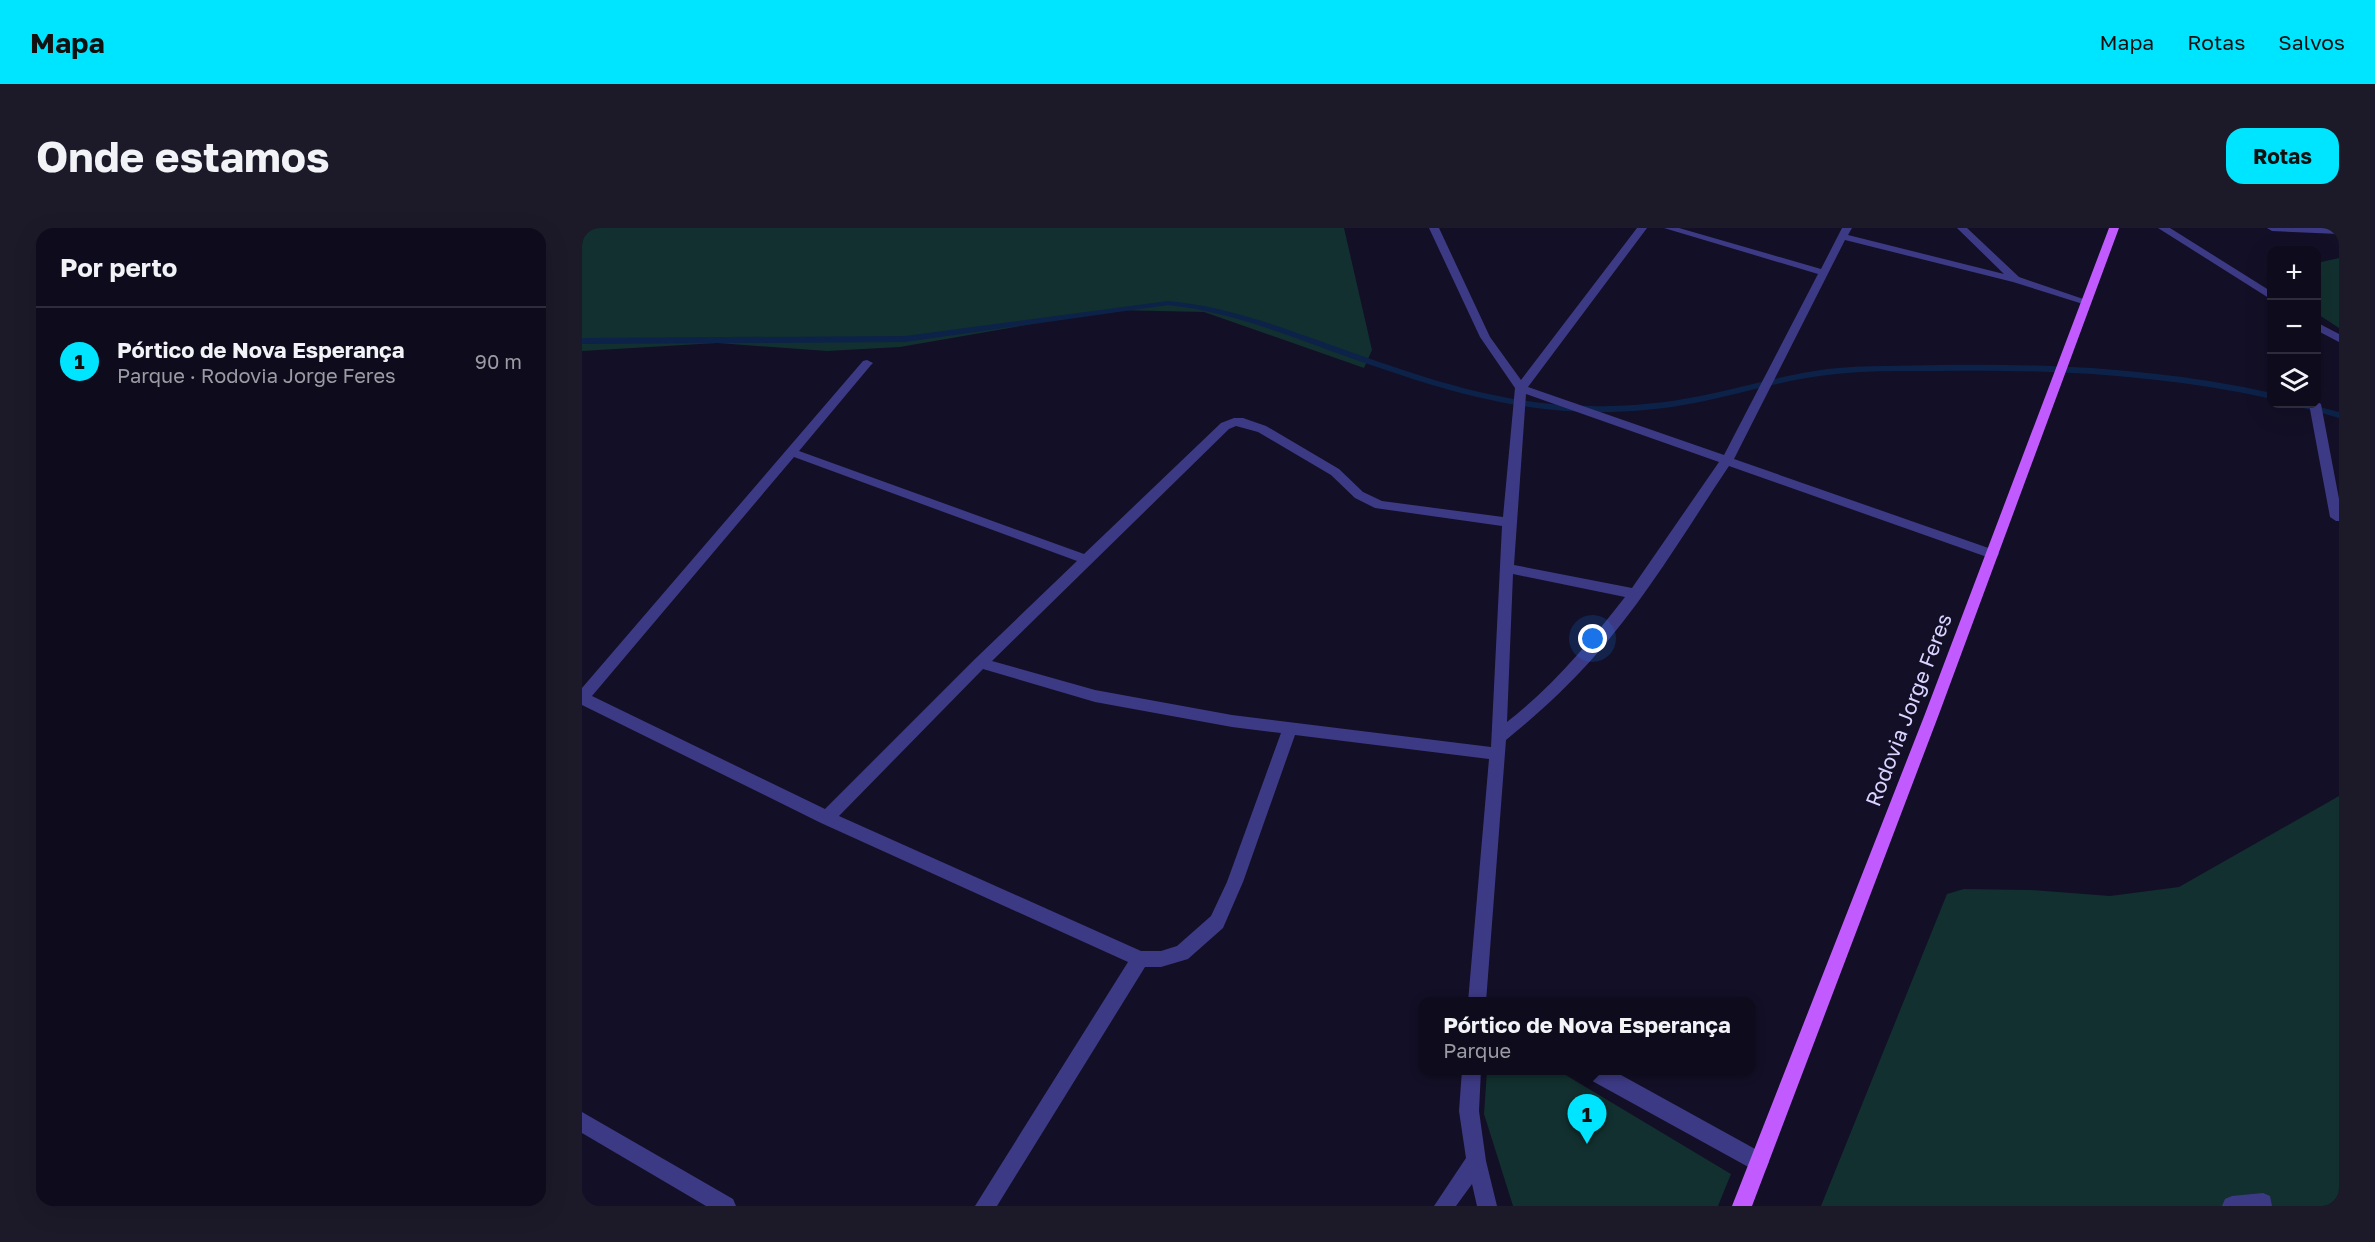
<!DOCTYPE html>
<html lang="pt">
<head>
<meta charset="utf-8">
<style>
	:root { --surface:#0e0b1c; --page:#1c1929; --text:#f1f3f6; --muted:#9b9ba3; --line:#2e2b3b; --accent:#00e5ff }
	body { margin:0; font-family:"Golos Text",sans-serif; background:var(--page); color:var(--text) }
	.controls { position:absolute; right:18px; top:18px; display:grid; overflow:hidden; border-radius:12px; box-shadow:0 6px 24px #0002 }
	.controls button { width:54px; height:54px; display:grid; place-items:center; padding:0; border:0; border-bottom:2px solid var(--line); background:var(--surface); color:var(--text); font:30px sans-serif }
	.you { position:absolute; left:1011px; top:411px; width:21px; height:21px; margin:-15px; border:4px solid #fff; border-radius:50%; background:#1a73e8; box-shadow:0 0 0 9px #1a73e833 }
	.badge { display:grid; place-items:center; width:39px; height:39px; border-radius:50%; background:var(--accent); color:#111; font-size:20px; font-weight:700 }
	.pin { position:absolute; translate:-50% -50px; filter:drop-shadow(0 2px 3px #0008) }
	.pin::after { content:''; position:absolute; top:32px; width:21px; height:18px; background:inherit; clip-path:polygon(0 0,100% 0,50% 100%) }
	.popup { position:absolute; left:837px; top:769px; width:336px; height:78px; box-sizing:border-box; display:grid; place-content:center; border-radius:12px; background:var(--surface); filter:drop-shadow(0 2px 4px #0005); font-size:20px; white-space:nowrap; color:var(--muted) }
	.popup b { font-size:22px; color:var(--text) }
	.popup::after { content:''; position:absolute; left:50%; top:100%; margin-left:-12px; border:12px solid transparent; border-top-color:var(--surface) }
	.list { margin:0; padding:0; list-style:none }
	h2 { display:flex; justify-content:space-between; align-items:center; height:78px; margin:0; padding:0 24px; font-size:26px }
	h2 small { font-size:20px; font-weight:400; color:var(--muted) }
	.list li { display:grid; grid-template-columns:39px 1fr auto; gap:18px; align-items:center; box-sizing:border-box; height:108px; padding:0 24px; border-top:2px solid var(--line) }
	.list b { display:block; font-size:22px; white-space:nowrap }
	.list p { margin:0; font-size:20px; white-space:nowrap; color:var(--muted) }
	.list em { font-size:20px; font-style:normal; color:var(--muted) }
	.icon { flex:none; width:33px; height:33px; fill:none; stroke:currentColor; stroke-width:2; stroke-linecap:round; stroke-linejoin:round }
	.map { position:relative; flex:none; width:1757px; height:978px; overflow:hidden; border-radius:18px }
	header { display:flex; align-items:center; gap:36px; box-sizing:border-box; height:84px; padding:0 30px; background:var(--accent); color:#111 }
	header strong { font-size:28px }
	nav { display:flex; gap:33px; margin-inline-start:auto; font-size:21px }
	.intro { display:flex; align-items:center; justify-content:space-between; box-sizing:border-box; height:144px; padding:0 36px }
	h1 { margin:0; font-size:42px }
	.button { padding:15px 27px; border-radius:18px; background:var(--accent); color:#111; font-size:21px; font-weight:700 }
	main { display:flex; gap:36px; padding:0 36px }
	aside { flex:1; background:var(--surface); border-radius:18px; box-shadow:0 6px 24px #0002 }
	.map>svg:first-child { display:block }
	.green { fill:#12302f }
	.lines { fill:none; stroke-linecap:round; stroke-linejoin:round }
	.stream { fill:#0c2248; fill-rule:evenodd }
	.minor { fill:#3d3a85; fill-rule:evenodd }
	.major { fill:#c25bff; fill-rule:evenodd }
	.labels { text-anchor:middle; stroke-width:4.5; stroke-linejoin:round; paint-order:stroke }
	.street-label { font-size:21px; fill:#d9d4ff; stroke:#130f26 }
</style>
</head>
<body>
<header>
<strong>Mapa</strong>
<nav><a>Mapa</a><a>Rotas</a><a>Salvos</a></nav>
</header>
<div class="intro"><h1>Onde estamos</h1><a class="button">Rotas</a></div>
<main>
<aside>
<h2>Por perto<small></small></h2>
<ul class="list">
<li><span class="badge">1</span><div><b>Pórtico de Nova Esperança</b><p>Parque · Rodovia Jorge Feres</p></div><em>90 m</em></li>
</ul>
</aside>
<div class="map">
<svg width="1757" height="978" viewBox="0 0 1757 978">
	<rect width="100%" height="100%" fill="#130f26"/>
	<path class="green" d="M0,0H762L790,122L782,140L622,84L531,82L318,119L245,123L135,115L0,123Z
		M1757,30V100L1734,85L1735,35Z
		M1757,568V978H1239L1365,666L1382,661L1449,662L1528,668L1597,659Z
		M905,843H977L1149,946L1136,978H931L902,886Z"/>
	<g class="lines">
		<path class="stream" d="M586,73C643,78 696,98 749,117C826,144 901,172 983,177C1028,180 1074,177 1118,168C1161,159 1202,147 1245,141C1283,137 1321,138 1358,137C1470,135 1580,141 1690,165V171C1580,147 1470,141 1358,143C1321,143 1283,142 1245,147C1202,152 1161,165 1118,174C1074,183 1028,186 983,183C901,177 825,150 749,123C695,103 643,83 586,77L323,114L0,116V110L323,108Z
			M1712,176H1726L1757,184V190L1714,178Z"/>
		<path class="minor" d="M847,0H857L908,109L939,152L1055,0H1065L946,159L1142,227L1236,46L1082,0H1097L1239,41L1260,0H1270L1266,7L1422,46L1375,0H1385L1437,49L1510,74L1501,76L1431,54L1263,12L1152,231L1415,323L1417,326L1415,329H1405L1147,238C1104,302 1063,372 1011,430C984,460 956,486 924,512L904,774H886L907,531L713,507L661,654L641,700L606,731L579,739H563L415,978H393L546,734L239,595L0,477V460L281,133L285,132L291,135L289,137L217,223L502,326L639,195L652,190H661L684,198L757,241L781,264L800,273L921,289L933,160L898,109ZM944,166L1137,234L1050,360L932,337ZM654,198L676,204L749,247L773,270L793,280L920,298L909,519L650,487L513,462L410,433L647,201ZM212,229L495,333L393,431L243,581L10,468ZM931,346L1043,369C1007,415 971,458 925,494ZM401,441L513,474L650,499L699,505L645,654L629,688L595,718L579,723H559L257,588Z
			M1576,0H1588L1690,64V72Z
			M1685,0H1757V6L1690,3Z
			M1734,94L1757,106V114L1734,102Z
			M1734,173L1739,176L1757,271V293H1754L1748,289L1727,176H1734Z
			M880,842H899L897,883L904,933L915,978H895L890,956L874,978H852L884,930L877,883Z
			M1001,842H1030L1184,927L1187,934L1184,941L1177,944L1170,941L1003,849Z
			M0,884L151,971L154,978H124L0,905Z
			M1681,965L1688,968L1690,978H1640L1643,971L1650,968Z"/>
		<path class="major" d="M1527,0H1537L1357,486L1170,978H1150L1343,486Z"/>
	</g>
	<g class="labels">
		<g class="street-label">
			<text transform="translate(1327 482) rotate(-69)" y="7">Rodovia Jorge Feres</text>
		</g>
	</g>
</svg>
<div class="controls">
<button>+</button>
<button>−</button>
<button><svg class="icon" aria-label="layers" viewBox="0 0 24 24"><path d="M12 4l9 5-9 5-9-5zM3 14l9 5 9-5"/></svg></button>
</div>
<div class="you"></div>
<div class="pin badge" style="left:1005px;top:916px">1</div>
<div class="popup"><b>Pórtico de Nova Esperança</b>Parque</div>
</div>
</main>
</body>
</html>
